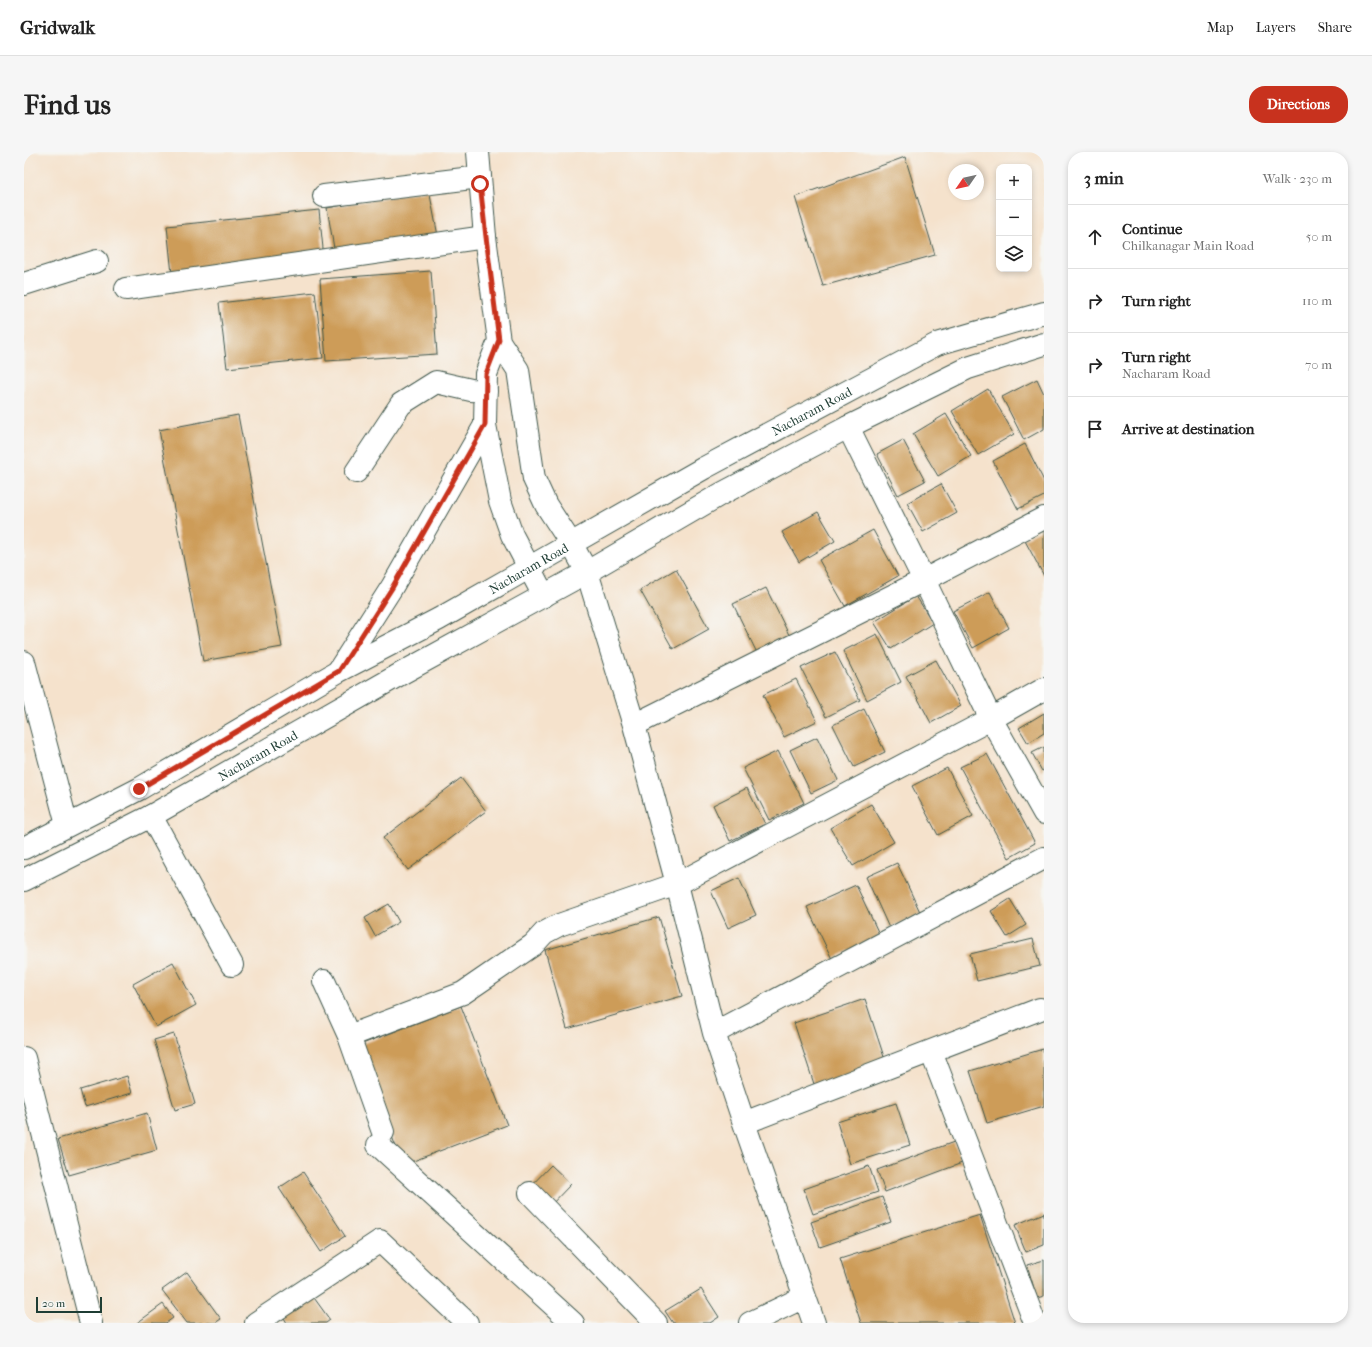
<!DOCTYPE html>
<html lang="en">
<head>
<meta charset="utf-8">
<style>
	:root { --surface:#fff; --page:#f6f6f6; --text:#222; --muted:#767676; --line:#e0e0e0; --accent:#c8321e }
	body { margin:0; font-family:"IM FELL French Canon",serif; background:var(--page); color:var(--text) }
	.controls { position:absolute; right:12px; top:12px; display:grid; overflow:hidden; border-radius:8px; box-shadow:0 2px 6px #0003 }
	.controls button { width:36px; height:36px; display:grid; place-items:center; padding:0; border:0; border-bottom:1px solid var(--line); background:var(--surface); color:var(--text); font:20px sans-serif }
	.compass { position:absolute; left:924px; top:12px; width:36px; height:36px; border-radius:50%; background:var(--surface); box-shadow:0 2px 6px #0003; rotate:236deg }
	.scale { position:absolute; left:12px; bottom:10px; width:66px; box-sizing:border-box; padding-left:4px; border:2px solid #1f3d34; border-top:0; font-size:11px; line-height:14px; white-space:nowrap; color:#1f3d34; -webkit-text-stroke:3px #f6f6f2; paint-order:stroke }
	.stop { position:absolute; width:12px; height:12px; margin:-9px; border:3px solid #c8321e; border-radius:50%; background:#fff }
	.stop.end { background:#c8321e; border-color:#fff; box-shadow:0 1px 4px #0008 }
	.list { margin:0; padding:0; list-style:none }
	h2 { display:flex; justify-content:space-between; align-items:center; height:52px; margin:0; padding:0 16px; font-size:17px }
	h2 small { font-size:13px; font-weight:400; color:var(--muted) }
	.list li { display:grid; grid-template-columns:26px 1fr auto; gap:12px; align-items:center; box-sizing:border-box; height:64px; padding:0 16px; border-top:1px solid var(--line) }
	.list b { display:block; font-size:15px; white-space:nowrap }
	.list p { margin:0; font-size:13px; white-space:nowrap; color:var(--muted) }
	.list em { font-size:13px; font-style:normal; color:var(--muted) }
	.icon { flex:none; width:22px; height:22px; fill:none; stroke:currentColor; stroke-width:2; stroke-linecap:round; stroke-linejoin:round }
	.map { position:relative; flex:none; width:1020px; height:1171px; overflow:hidden; border-radius:16px }
	header { display:flex; align-items:center; gap:24px; box-sizing:border-box; height:56px; padding:0 20px; background:var(--surface); border-bottom:1px solid var(--line) }
	header strong { font-size:19px }
	nav { display:flex; gap:22px; margin-inline-start:auto; font-size:14px }
	.intro { display:flex; align-items:center; justify-content:space-between; box-sizing:border-box; height:96px; padding:0 24px }
	h1 { margin:0; font-size:28px }
	.button { padding:10px 18px; border-radius:16px; background:var(--accent); color:#fff; font-size:14px; font-weight:700 }
	main { display:flex; gap:24px; padding:0 24px }
	aside { flex:1; background:var(--surface); border-radius:16px; box-shadow:0 2px 6px #0003 }
	.map>svg:first-child { display:block }
	.building { fill:#cd9c59 }
	.lines { fill:none; stroke-linecap:round; stroke-linejoin:round }
	.minor-casing { stroke:#3f564b; stroke-width:24 }
	.major-casing { stroke:#3f564b; stroke-width:24 }
	.minor { stroke:#fff; stroke-width:22 }
	.major { stroke:#fff; stroke-width:22 }
	.route { stroke:#c8321e; stroke-width:5 }
	.labels { text-anchor:middle; stroke-width:3; stroke-linejoin:round; paint-order:stroke }
	.street-label { font-size:13px; fill:#1f3d34; stroke:#f6f6f2 }
</style>
</head>
<body>
<header>
<strong>Gridwalk</strong>
<nav><a>Map</a><a>Layers</a><a>Share</a></nav>
</header>
<div class="intro"><h1>Find us</h1><a class="button">Directions</a></div>
<main>
<div class="map">
<svg width="1020" height="1171" viewBox="0 0 1020 1171">
	<rect width="100%" height="100%" fill="#f6f6f2"/>
	<filter id="ink" filterUnits="userSpaceOnUse"><feTurbulence type="fractalNoise" baseFrequency=".025" numOctaves="2"/><feDisplacementMap in="SourceGraphic" scale="8" xChannelSelector="R" yChannelSelector="G"/><feConvolveMatrix kernelMatrix="1 2 1 2 8 2 1 2 1" color-interpolation-filters="sRGB"/></filter>
	<filter id="wash" filterUnits="userSpaceOnUse"><feTurbulence type="fractalNoise" baseFrequency=".012" numOctaves="4" result="noise"/><feDisplacementMap in="SourceGraphic" scale="16" xChannelSelector="R" yChannelSelector="G"/><feGaussianBlur stdDeviation="0.9" result="paint"/><feColorMatrix in="noise" values="0 0 0 0 0 0 0 0 0 0 0 0 0 0 0 0 0 1.4 0 .05"/><feComposite in="paint" operator="in"/></filter>
	<g filter="url(#wash)">
		<rect width="100%" height="100%" fill="#f5e2cc"/>
		<g id="blocks">
			<path class="building" d="M881,5L911,103L799,134L771,45Z
				M405,38L414,84L311,102L303,56Z
				M295,58L300,106L148,122L143,74Z
				M407,119L413,202L302,209L296,127Z
				M291,140L299,206L203,216L195,151Z
				M1013,227L1020,242V277L1000,288L978,245Z
				M964,237L990,282L954,303L928,259Z
				M922,262L947,304L914,324L889,282Z
				M214,263L258,495L179,509L135,278Z
				M879,288L901,329L874,343L853,302Z
				M1001,292L1020,329V344L994,357L969,309Z
				M917,332L933,361L899,380L883,351Z
				M794,360L811,389L775,410L758,380Z
				M1020,377V424L1000,387Z
				M849,378L874,424L821,454L795,408Z
				M652,417L685,477L649,497L616,438Z
				M742,436L768,489L735,505L709,452Z
				M966,440L985,476L949,496L929,459Z
				M892,444L909,471L867,497L850,470Z
				M853,482L877,530L843,548L819,499Z
				M811,500L836,548L802,565L777,516Z
				M912,508L937,554L907,571L882,524Z
				M772,527L793,569L760,585L739,543Z
				M840,557L861,600L830,615L809,573Z
				M1020,561V581L1004,591L995,576Z
				M793,585L814,628L787,641L766,598Z
				M1020,595V618L1018,619L1008,601Z
				M754,599L780,651L745,668L719,616Z
				M963,602L1011,691L985,706L936,615Z
				M923,616L949,664L914,683L888,634Z
				M437,626L462,659L384,718L359,686Z
				M723,636L741,672L706,689L689,653Z
				M847,652L870,690L829,714L806,676Z
				M873,711L897,762L865,776L842,725Z
				M715,726L732,763L704,776L687,739Z
				M832,733L856,784L808,807L783,755Z
				M986,747L1002,773L983,785L967,759Z
				M365,752L375,770L351,784L341,766Z
				M635,765L658,844L543,877L521,798Z
				M1009,787L1016,814L953,829L946,802Z
				M149,810L172,853L132,875L109,832Z
				M841,847L862,911L791,935L770,871Z
				M437,854L483,973L379,1013L333,894Z
				M150,882L171,952L151,958L130,888Z
				M1019,897L1020,901V954L963,971L946,919Z
				M103,924L108,941L61,955L56,938Z
				M872,951L886,993L826,1012L813,970Z
				M123,961L133,998L45,1023L34,987Z
				M930,990L938,1011L861,1040L853,1018Z
				M527,1013L547,1032L525,1055L505,1036Z
				M845,1014L854,1040L789,1062L780,1037Z
				M279,1020L321,1084L297,1100L255,1036Z
				M858,1045L867,1070L796,1095L787,1070Z
				M1020,1061V1093L1002,1100L991,1073Z
				M956,1063L991,1171H837L816,1107Z
				M1020,1108V1144L1013,1146L1003,1113Z
				M163,1120L197,1167L191,1171H163L138,1138Z
				M677,1137L695,1165L686,1171H649L641,1159Z
				M288,1143L306,1168L302,1171H263L259,1164Z
				M139,1152L149,1166L142,1171H113Z"/>
		</g>
	</g>
	<g filter="url(#ink)">
		<use href="#blocks" fill-opacity="0" stroke="#3f564b" stroke-width="1"/>
		<g class="lines">
			<defs>
				<path id="minor" d="M300,44L456,25
					M0,132L73,109
					M102,137L461,85
					M824,275L900,428L967,567L1020,661
					M332,320L377,252L412,230L447,238L462,239
					M563,420L610,573L653,732L690,881L720,971L790,1171
					M0,510L43,673
					M610,573L900,428L1020,366
					M127,664L208,813
					M300,829L325,884L439,841L509,793L520,781L535,773L653,732L967,567L1020,537
					M690,881L1020,706
					M325,884L359,980
					M907,899L1011,1171
					M0,906L67,1171
					M720,971L1016,857
					M354,993L549,1171
					M506,1041L632,1171
					M232,1171L356,1089L443,1171
					M726,1171L780,1145"/>
				<g id="major">
					<path d="M454,0L461,85L475,189L494,218L510,327L522,353L548,393L563,420"/>
					<path d="M475,189L462,222L461,273L476,349L488,383L520,444"/>
					<path d="M315,518L368,435L461,273"/>
					<path id="s1" d="M0,696L115,637L315,519L415,467L680,316L913,192L1020,161"/>
					<path id="s2" d="M0,728L127,664L380,520L563,420L697,342L824,275L944,216L1020,192"/>
				</g>
			</defs>
			<use href="#minor" class="minor-casing"/>
			<use href="#major" class="major-casing"/>
			<use href="#minor" class="minor"/>
			<use href="#major" class="major"/>
		</g>
	</g>
	<g class="lines" filter="url(#ink)">
		<path class="route" d="M115,637L315,519L368,436L461,273L462,222L475,188L462,85L456,32"/>
	</g>
	<g class="labels">
		<g class="street-label">
			<text dy="5" stroke="none"><textPath href="#s1" startOffset="901">Nacharam Road</textPath></text>
			<text dy="5" stroke="none"><textPath href="#s1" startOffset="577">Nacharam Road</textPath></text>
			<text dy="5" stroke="none"><textPath href="#s2" startOffset="265">Nacharam Road</textPath></text>
		</g>
	</g>
</svg>
<div class="controls">
<button>+</button>
<button>−</button>
<button><svg class="icon" aria-label="layers" viewBox="0 0 24 24"><path d="M12 4l9 5-9 5-9-5zM3 14l9 5 9-5"/></svg></button>
</div>
<svg class="compass" viewBox="-18 -18 36 36"><path d="M0-13l5 13h-10z" fill="#e53935"/><path d="M0 13l5-13h-10z" fill="#767676"/></svg>
<div class="scale">20 m</div>
<div class="stop" style="left:456px;top:32px"></div>
<div class="stop end" style="left:115px;top:637px"></div>
</div>
<aside>
<h2>3 min<small>Walk · 230 m</small></h2>
<ul class="list">
<li><svg class="icon" aria-label="ahead" viewBox="0 0 24 24"><path d="M12 20V5M6 11l6-6 6 6"/></svg><div><b>Continue</b><p>Chilkanagar Main Road</p></div><em>50 m</em></li>
<li><svg class="icon" aria-label="right" viewBox="0 0 24 24"><path d="M7 20v-9h11M14 6l5 5-5 5"/></svg><div><b>Turn right</b></div><em>110 m</em></li>
<li><svg class="icon" aria-label="right" viewBox="0 0 24 24"><path d="M7 20v-9h11M14 6l5 5-5 5"/></svg><div><b>Turn right</b><p>Nacharam Road</p></div><em>70 m</em></li>
<li><svg class="icon" aria-label="arrive" viewBox="0 0 24 24"><path d="M6 21V4h12l-3 4 3 4H6"/></svg><div><b>Arrive at destination</b></div></li>
</ul>
</aside>
</main>
</body>
</html>
